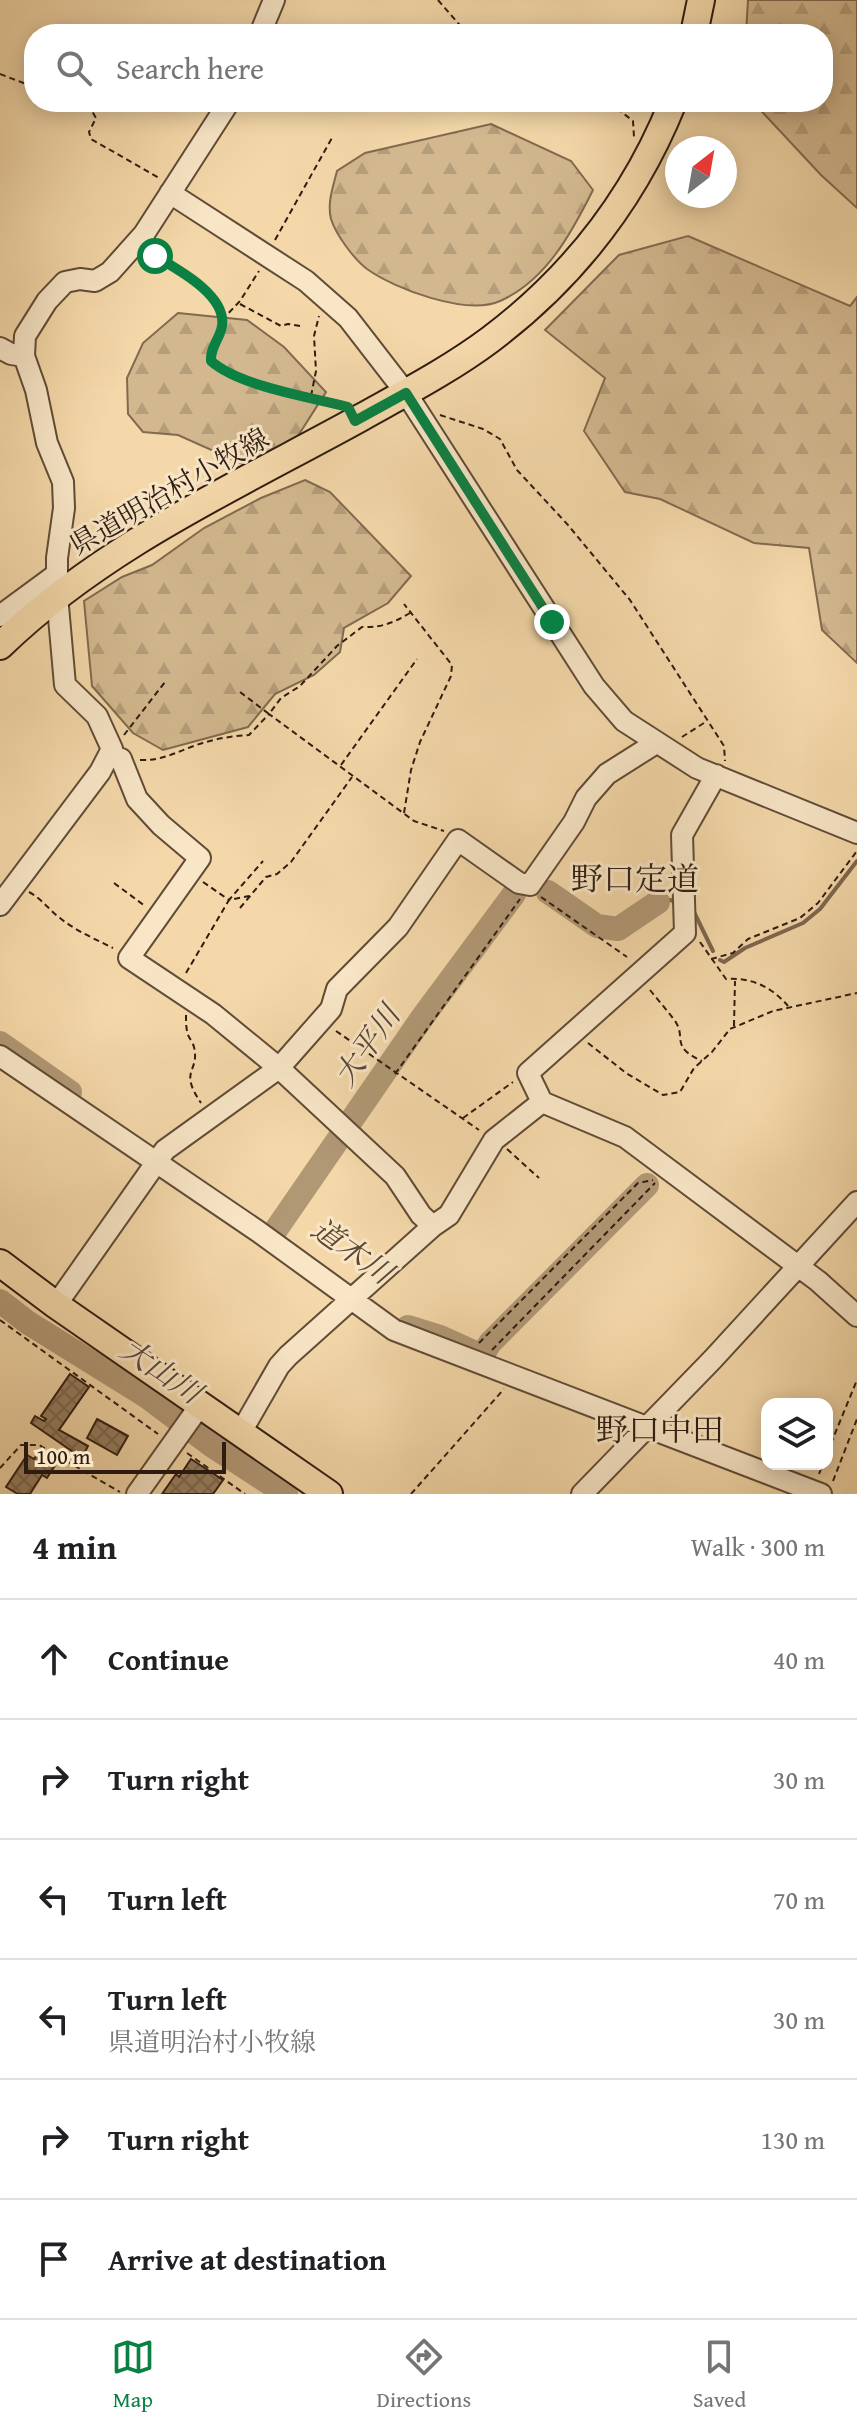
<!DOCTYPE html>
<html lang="en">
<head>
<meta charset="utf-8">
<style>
	:root { --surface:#fff; --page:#f2f2f2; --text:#202124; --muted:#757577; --line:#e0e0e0; --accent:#0b8043 }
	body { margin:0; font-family:"Gentium Book Plus","Noto Serif JP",serif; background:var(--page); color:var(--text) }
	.controls { position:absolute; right:24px; bottom:24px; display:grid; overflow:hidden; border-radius:16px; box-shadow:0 4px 20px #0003 }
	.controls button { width:72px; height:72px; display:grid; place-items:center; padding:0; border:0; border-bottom:2px solid var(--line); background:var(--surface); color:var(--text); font:40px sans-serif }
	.compass { position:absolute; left:665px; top:136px; width:72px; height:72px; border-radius:50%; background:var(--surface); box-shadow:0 4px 20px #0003; rotate:31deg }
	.scale { position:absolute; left:24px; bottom:20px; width:202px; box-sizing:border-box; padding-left:8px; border:4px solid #2f1c11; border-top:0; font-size:22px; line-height:28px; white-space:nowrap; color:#2f1c11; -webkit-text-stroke:6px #f8e6c7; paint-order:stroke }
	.stop { position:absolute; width:24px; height:24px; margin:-18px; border:6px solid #0b8043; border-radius:50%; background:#fff }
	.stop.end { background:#0b8043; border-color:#fff; box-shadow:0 2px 8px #0008 }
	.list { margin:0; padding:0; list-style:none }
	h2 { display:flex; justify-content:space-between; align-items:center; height:104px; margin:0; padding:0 32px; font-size:34px }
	h2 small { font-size:26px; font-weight:400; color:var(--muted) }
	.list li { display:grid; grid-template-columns:52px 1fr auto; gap:24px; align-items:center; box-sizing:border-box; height:120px; padding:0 32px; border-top:2px solid var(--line) }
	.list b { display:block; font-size:30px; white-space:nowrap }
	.list p { margin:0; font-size:26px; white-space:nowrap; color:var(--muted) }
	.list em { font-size:26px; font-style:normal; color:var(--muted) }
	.icon { flex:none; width:44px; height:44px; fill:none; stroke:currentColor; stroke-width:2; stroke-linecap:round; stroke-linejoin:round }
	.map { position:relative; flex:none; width:857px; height:1494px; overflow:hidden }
	.search { position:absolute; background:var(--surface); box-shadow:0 4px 20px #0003; left:24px; right:24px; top:24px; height:88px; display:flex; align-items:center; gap:20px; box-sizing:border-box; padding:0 28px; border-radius:32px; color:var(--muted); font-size:30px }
	.sheet { height:824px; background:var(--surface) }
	nav { display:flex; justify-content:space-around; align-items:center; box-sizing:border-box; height:112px; border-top:2px solid var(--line); background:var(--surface); font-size:22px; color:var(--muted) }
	nav a { display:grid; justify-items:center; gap:4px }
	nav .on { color:var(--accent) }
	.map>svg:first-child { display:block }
	.forest { fill:url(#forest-firs); stroke:#816a50; stroke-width:2 }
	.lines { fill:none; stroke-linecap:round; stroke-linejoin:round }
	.stream { stroke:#7d664d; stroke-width:4 }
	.river { stroke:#b19875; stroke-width:24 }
	.building { fill:url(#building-cross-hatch); stroke:#2f1c11; stroke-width:2 }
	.minor-casing { stroke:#604b37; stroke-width:24 }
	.major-casing { stroke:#2f1c11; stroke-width:30 }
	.path { stroke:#2f1c11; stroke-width:2; stroke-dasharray:6 4; stroke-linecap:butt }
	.minor { stroke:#f8e6c7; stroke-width:20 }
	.major { stroke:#f4d8a9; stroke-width:26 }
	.route { stroke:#0b8043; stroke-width:10 }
	.labels { text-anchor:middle; stroke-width:6; stroke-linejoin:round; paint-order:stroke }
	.street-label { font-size:28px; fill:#2f1c11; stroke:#f8e6c7 }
	.water-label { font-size:30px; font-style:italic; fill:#5c4734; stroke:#f8e6c7 }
	.quarter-label { font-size:32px; fill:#2f1c11; stroke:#f8e6c7 }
</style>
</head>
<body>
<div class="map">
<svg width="857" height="1494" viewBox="0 0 857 1494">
	<defs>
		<pattern id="forest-firs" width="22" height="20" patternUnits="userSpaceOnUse" patternTransform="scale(2)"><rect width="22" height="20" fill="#d3b88f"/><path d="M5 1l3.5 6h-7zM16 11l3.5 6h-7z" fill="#b59e7a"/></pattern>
		<pattern id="building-cross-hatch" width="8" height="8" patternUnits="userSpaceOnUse" patternTransform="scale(2)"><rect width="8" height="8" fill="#957e60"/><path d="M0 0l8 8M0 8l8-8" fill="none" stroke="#7a664e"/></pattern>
	</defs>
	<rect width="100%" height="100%" fill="#f4d8a9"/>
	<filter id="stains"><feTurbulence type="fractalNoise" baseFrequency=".0025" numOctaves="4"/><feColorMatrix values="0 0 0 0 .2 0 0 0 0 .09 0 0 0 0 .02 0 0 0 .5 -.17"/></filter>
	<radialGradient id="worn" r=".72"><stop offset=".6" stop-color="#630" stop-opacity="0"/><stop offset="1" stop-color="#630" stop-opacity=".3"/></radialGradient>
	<path class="forest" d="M748,0H857V208L821,175L753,102H823V34H746Z
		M491,124L571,161L593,190C572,232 546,281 500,301C467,316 395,289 367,269C354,259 336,235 331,219C327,203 333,187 337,171L365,153Z
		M688,236L850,306L857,297V663L822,630L809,548L754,543L660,499L625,492L584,431L605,378L545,330L619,255Z
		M178,313L247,320L284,347L326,392L296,439L247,466L178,435L143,432L128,414L127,378L143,343Z
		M305,480L330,492L411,576L388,603L344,628L340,652L314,675L275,694L248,727L163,750L133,733L92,686L84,601L122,577L152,565L204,528L261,498Z"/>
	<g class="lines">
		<path class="stream" d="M658,902L670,900L677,902
			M693,910L713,951
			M720,960L724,962L745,948L803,923L820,909L857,861"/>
		<path class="river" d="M548,892L597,926L618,929L658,902
			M0,1043L70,1092
			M273,1234L422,1018L514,894
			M0,1301L27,1322L146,1396L211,1445L286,1494
			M408,1327L440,1337L482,1356L490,1343L647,1185"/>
	</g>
	<path class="building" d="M70,1374L89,1387L59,1430L88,1446L82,1458L31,1423L35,1416L44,1421L46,1419L41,1416Z
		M97,1419L128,1436L117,1455L87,1438Z
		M38,1453L56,1464L47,1478L42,1475L30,1494H18L6,1487L27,1455L34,1459Z
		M191,1459L223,1480L213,1494H162L176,1474L179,1477Z"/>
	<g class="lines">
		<defs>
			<path id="minor" d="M260,34L274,0
				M170,193L306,281L348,318L406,393L594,686L624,721L697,768L857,833
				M0,348L11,354L24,356
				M0,616L57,574
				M110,755L121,759L137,799L161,825L200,858L129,958L213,1014L279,1068L395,1176L421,1215L433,1226
				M716,775L682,835L685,933L528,1073L542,1102L625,1137L818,1281L857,1316
				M0,905L100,772L112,749L97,716L65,685L57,595V558L64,508L63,482L47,443L36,390L24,356L25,336L47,301L65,282L80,279L95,281L110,272L144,234L229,102
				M0,1056L259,1232L394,1330L821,1494
				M56,1305L165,1150L279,1068L331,1009L337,989L398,927L458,840L519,883L530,885L574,822L586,798L607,774L656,743
				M241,1432L279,1366L288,1356L433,1226L449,1215L494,1140L542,1102
				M137,1494L201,1404
				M582,1494L713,1359L857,1202"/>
			<path id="major" d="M694,34L701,0
				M0,646C103,546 237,486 362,417C405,393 451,369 491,339C573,277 635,197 673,102
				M0,1263L56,1305L329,1494"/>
		</defs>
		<use href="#minor" class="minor-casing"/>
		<use href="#major" class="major-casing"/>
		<path class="path" d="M438,0L464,30L474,34
			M0,74L34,87
			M76,102L92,111L96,118L89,132L91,139L161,179
			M609,102L633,121L634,137
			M275,240L333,136
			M150,254C173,265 227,295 222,326C220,339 210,347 211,361C241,388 303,396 342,406
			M240,304L281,326L288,324L300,326
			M222,320L240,301L259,271
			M311,396L316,371L314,336L319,316
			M440,415L483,429L500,439L517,470L568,525L630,600L724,746L725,761
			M240,692L269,714L281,698L300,686L337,646L362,627C381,628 393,623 410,613
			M124,735L165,682
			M682,737L707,721
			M140,760C159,761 173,754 191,747C209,740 229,736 249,735L269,714L414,821L444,831
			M341,765L417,659
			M404,813L411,770L420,742L451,676L452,665L404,604
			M203,882L229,900L263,861
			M114,883L145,906
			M29,892C42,899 49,910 60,918C76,931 95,939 113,948
			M541,897L627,957
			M240,908L266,877L277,874L291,862L352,777
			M700,942L726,979C751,977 772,987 788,1006
			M711,959L733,953L748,939L800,918L818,903L857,851
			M186,973L229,900L249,896
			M650,990C658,1000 667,1010 675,1021C687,1038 669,1046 702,1061
			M186,1015C186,1022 186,1029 188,1035C190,1039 193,1043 194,1047C200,1073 178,1069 201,1103
			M734,1026L735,981
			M336,1031L479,1130
			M588,1043L626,1073L663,1095L680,1092L694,1068L712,1052L730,1029L773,1011L857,993
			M395,1074L520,899
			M463,1118L513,1082
			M507,1149L539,1178
			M0,1320L158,1434
			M479,1343L638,1183L653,1180
			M492,1350L655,1183
			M187,1453L245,1494
			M827,1453L857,1380
			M0,1468L21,1445H39L120,1492
			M819,1474L823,1464
			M833,1481L857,1419
			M411,1494L504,1389"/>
		<use href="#minor" class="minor"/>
		<use href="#major" class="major"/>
	</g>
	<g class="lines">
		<path class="route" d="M155,256C177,269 227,295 222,326C220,339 210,347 211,361C239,386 309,397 348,407L355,421L406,393L552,622"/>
	</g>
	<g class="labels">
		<g class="street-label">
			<text transform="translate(169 491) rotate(-30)" y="10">県道明治村小牧線</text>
		</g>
		<g class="water-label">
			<text transform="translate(367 1046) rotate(-55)" y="10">大平川</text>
			<text transform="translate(352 1251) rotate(35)" y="10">道木川</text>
			<text transform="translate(161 1371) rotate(34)" y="10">大山川</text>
		</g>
		<g class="quarter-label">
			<text x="635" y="890">野口定道</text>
			<text x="660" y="1441">野口中田</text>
		</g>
	</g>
	<rect width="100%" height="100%" filter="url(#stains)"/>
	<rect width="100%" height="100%" fill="url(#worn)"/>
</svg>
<div class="controls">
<button><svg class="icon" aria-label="layers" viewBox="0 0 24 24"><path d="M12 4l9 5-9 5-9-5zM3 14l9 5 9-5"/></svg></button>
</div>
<svg class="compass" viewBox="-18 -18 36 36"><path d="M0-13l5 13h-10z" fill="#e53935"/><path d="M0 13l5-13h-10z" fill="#757577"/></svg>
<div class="scale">100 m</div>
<div class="stop" style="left:155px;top:256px"></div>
<div class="stop end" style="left:552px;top:622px"></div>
<div class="search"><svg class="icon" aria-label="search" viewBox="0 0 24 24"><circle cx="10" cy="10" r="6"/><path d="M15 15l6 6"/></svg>Search here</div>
</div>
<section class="sheet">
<h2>4 min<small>Walk · 300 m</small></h2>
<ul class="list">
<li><svg class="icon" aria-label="ahead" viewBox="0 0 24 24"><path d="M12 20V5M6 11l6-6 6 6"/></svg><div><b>Continue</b></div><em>40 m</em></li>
<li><svg class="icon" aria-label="right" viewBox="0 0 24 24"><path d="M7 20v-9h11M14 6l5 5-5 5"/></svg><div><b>Turn right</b></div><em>30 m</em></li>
<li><svg class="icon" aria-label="left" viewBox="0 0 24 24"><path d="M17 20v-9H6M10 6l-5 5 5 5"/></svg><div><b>Turn left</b></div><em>70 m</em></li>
<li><svg class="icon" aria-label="left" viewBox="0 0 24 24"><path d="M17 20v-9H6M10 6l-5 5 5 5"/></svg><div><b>Turn left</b><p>県道明治村小牧線</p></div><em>30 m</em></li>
<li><svg class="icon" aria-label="right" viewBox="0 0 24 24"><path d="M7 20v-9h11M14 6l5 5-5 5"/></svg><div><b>Turn right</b></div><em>130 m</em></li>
<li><svg class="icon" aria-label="arrive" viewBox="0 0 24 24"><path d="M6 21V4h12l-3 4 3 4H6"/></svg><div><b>Arrive at destination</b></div></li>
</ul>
</section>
<nav>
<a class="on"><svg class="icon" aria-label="map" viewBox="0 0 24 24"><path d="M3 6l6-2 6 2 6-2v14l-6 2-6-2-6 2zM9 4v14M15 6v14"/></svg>Map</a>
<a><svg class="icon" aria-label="directions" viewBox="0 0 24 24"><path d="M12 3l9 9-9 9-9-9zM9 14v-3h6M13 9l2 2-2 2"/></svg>Directions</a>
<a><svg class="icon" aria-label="saved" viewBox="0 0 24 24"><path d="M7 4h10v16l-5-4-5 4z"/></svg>Saved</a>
</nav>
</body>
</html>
